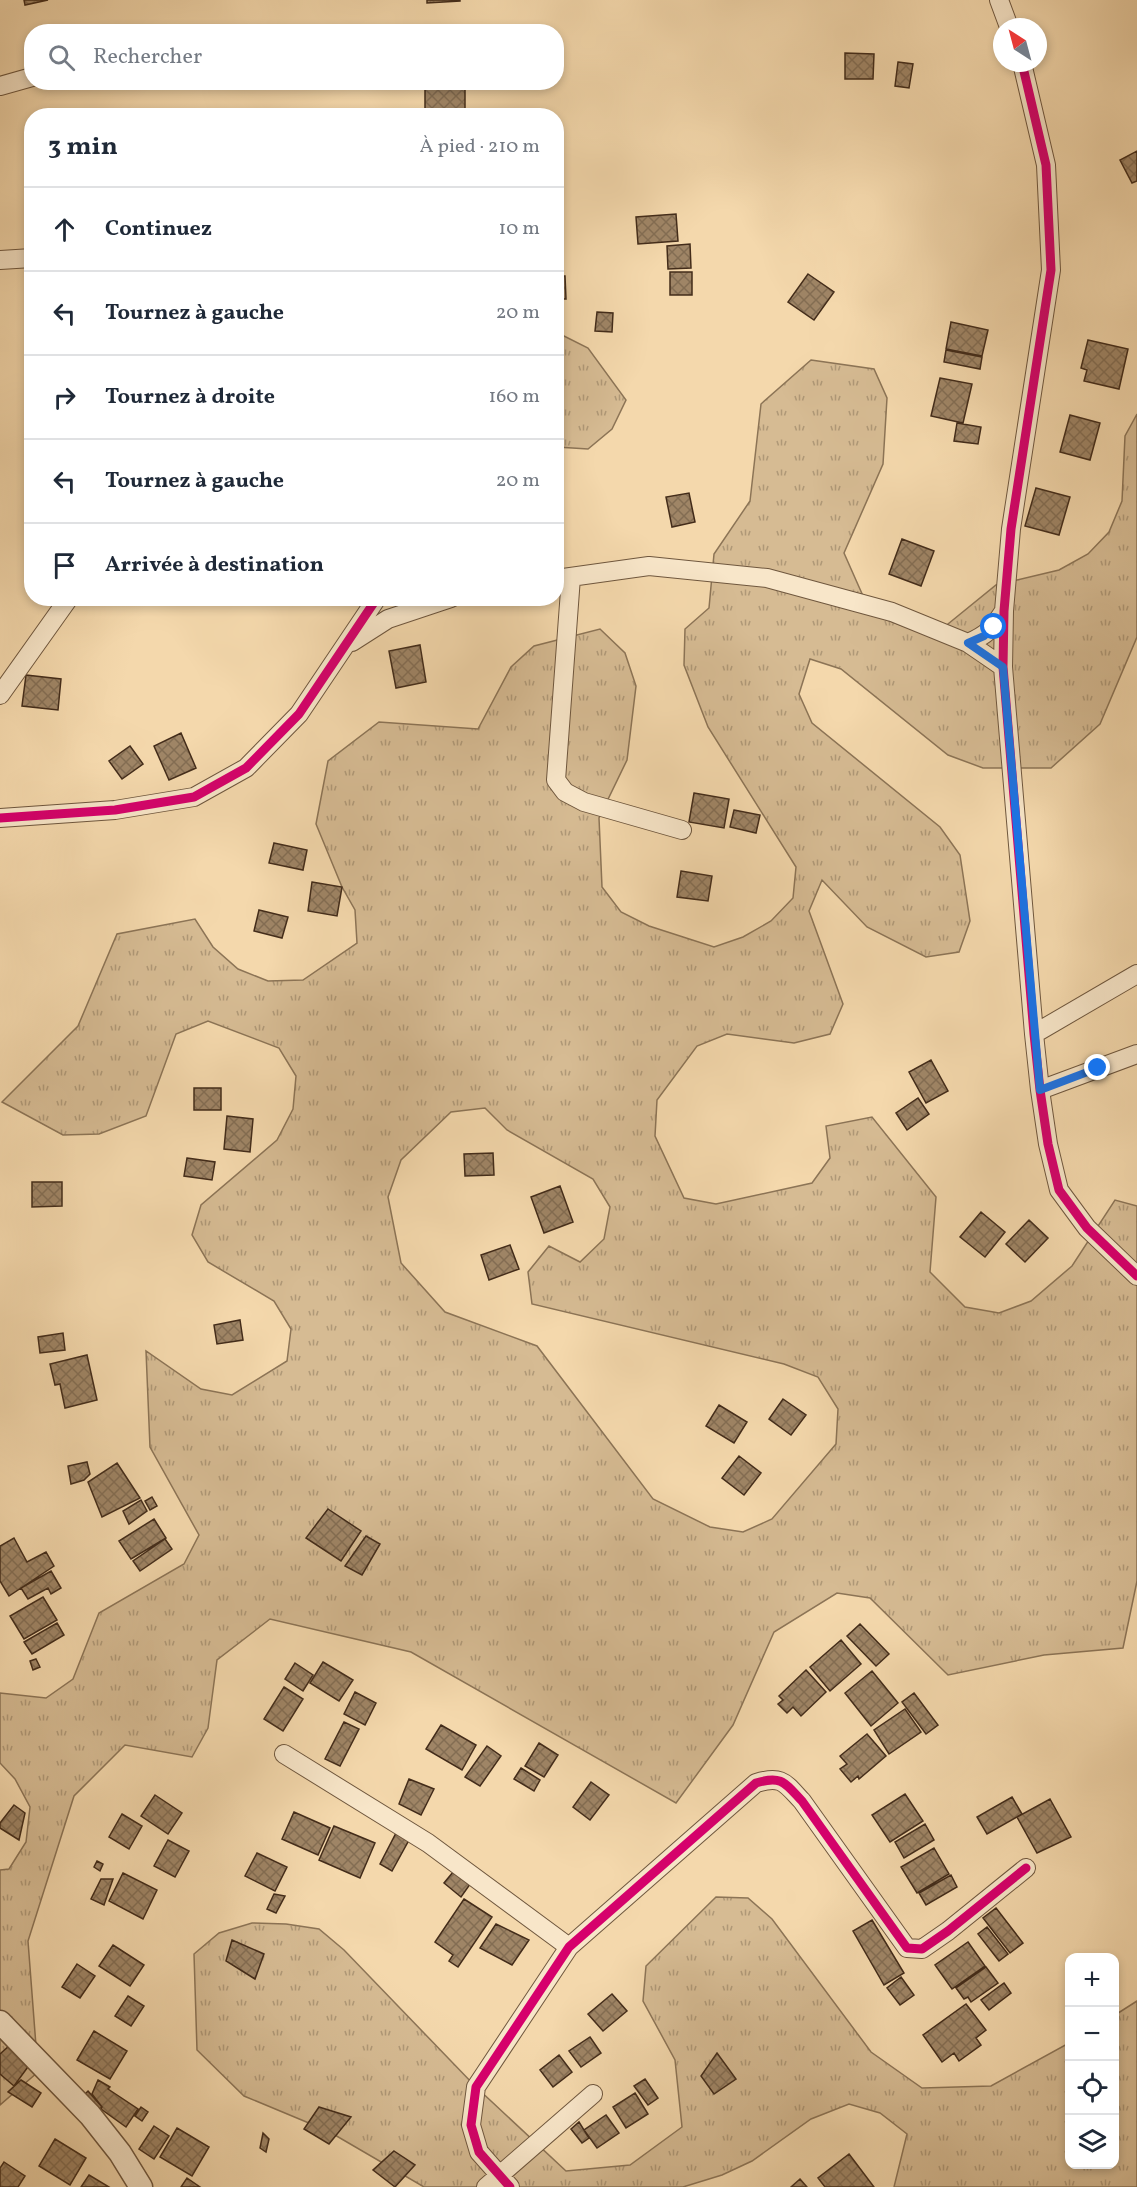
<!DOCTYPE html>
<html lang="fr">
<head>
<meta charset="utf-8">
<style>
	:root { --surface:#fff; --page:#f6f6f7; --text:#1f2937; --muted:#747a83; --line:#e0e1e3 }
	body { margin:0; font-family:Vollkorn,serif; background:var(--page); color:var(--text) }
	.controls { position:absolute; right:18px; bottom:18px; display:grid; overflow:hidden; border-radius:12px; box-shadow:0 3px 9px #0003 }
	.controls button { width:54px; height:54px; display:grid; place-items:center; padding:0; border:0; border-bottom:2px solid var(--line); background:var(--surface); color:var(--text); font:30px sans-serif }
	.compass { position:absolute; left:993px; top:18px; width:54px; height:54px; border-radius:50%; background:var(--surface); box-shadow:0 3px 9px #0003; rotate:324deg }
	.stop { position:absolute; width:18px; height:18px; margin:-14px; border:4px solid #1a73e8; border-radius:50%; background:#fff }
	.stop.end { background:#1a73e8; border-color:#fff; box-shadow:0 2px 6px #0008 }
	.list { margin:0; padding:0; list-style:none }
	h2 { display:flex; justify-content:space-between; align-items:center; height:78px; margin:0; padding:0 24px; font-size:26px }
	h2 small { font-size:20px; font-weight:400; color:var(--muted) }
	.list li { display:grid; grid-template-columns:39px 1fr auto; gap:18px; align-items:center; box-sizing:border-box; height:84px; padding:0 24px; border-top:2px solid var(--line) }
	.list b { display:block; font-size:22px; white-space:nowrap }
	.list em { font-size:20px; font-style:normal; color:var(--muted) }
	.icon { flex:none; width:33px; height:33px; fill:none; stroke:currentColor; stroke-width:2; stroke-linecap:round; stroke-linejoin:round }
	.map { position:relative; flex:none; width:1137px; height:2187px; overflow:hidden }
	.search { position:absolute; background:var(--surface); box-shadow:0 3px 9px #0003; left:24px; top:24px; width:540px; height:66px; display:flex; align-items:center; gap:15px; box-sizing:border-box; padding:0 21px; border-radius:24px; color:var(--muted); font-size:22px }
	.panel { position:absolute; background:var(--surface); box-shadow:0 3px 9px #0003; left:24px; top:108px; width:540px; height:498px; border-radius:24px }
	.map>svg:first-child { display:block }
	.grass { fill:url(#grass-tufts); stroke:#8c7456; stroke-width:1.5; fill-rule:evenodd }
	.building { fill:url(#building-cross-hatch); stroke:#432c1a; stroke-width:1.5 }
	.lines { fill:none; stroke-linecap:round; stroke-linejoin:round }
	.minor-casing { stroke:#6f573e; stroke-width:20 }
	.tertiary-casing { stroke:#6f573e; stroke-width:25 }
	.minor { stroke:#f8e6c9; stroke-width:18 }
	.tertiary { stroke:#f8e6c9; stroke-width:22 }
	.cycleway-casing { stroke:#f8e6c9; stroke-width:13 }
	.cycleway { stroke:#d6006c; stroke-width:9 }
	.route { stroke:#1a73e8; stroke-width:8 }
</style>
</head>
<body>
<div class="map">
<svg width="1137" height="2187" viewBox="0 0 1137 2187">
	<defs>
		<pattern id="grass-tufts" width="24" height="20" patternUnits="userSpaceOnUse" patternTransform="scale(1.5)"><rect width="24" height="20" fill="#d6bb93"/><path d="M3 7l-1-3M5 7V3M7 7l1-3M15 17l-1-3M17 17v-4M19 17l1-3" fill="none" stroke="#af9877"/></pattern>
		<pattern id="building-cross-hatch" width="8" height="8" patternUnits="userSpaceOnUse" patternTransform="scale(1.5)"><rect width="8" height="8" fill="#9f8566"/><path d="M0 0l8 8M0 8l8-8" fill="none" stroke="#836d53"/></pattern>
	</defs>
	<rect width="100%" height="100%" fill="#f4d8ac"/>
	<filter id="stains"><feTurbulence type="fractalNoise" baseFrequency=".00333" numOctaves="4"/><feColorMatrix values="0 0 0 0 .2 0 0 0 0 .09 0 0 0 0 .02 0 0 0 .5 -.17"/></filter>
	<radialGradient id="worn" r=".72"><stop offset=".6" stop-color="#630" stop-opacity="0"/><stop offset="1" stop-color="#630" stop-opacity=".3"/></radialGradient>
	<path class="grass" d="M556,332L588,348L626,400L612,429L588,449L557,447Z
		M811,360L874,369L887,398L883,464L844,553L871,614L932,637L996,585L1059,570L1088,554L1109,532L1122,501L1125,436L1137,414V637L1100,724L1051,768H983L948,755L841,669L810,659L799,694L812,723L940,827L960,855L970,921L959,952L926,957L867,927L822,880L809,911L843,1004L830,1034L794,1043L727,1034L697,1046L657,1100L655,1136L684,1198L716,1204L812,1183L830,1158L826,1126L872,1117L936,1197L930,1272L965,1307L999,1313L1031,1301L1072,1266L1115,1200L1137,1206V1581L1123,1648L1044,1655L948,1675L870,1598L837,1593L774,1632L733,1725L676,1803L411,1652L270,1619L217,1660L208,1728L192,1757L125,1745L74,1796L28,1941L38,2072L0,2105V1870L9,1869L26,1842L30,1807L15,1779L0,1763V1693L46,1698L73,1679L99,1613L184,1564L199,1535L150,1447L146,1351L201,1389L232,1395L287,1361L291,1329L274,1301L208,1262L192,1235L201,1205L277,1140L293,1109L296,1076L279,1048L208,1021L176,1034L146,1116L99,1134L63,1135L2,1102L78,1026L117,934L195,919L213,947L238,969L268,981L303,980L357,943L355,910L342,887L316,824L328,761L379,722L478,729L511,667L534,646L600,629L625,653L636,686L627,760L599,818L602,887L621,912L649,926L714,947L743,937L771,921L793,898L796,867L708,727L684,665L685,629L709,608L714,554L750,501L761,404ZM485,1108L507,1130L593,1179L610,1207L604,1239L580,1262L549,1246L528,1272L532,1304L784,1364L818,1377L838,1409L836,1444L772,1519L743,1532L710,1527L653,1499L537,1346L445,1312L401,1263L388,1197L401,1160L451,1112Z
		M716,1897L748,1898L772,1919L871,2052L922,2088L991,2086L1069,2043L1070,2164H1114L1115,2015L1137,2001V2187H894L907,2134L880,2113L849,2104L811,2119L752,2161L722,2175L683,2187H424L328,2131L244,2096L197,2050L194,1954L219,1933L252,1923L286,1924L319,1929L344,1950L476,2087L566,2171L630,2165L682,2127L675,2060L643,2001L646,1966Z"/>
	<path class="building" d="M24,0H48L25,5Z
		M427,0H460V1L427,3Z
		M845,53L874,54L873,79H845Z
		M898,62L913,64L909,88L895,86Z
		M425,82H465V114L425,115Z
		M1137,151V181L1132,183L1120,160Z
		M676,214L678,241L638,244L636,217Z
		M690,244L691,268L668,269L667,246Z
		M670,272H692V295H670Z
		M808,274L834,292L814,320L788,302Z
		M556,276H565L566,299H556Z
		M597,312L613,313L612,332L595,331Z
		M951,322L988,330L982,356L946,349Z
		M1088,340L1128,349L1119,389L1084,381L1087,370L1081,368Z
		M946,350L982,357L980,369L944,362Z
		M940,378L972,384L963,423L931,416Z
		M1070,415L1100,423L1090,460L1060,452Z
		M957,423L981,427L978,444L954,441Z
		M1036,488L1070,497L1059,535L1025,526Z
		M689,493L695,522L672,527L666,497Z
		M902,539L934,551L921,586L889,574Z
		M420,645L426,682L396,688L389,651Z
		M26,675L61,679L58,710L22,706Z
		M181,733L196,768L169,780L154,746Z
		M130,746L143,764L122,779L109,761Z
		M694,793L729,799L724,828L689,822Z
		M734,810L760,815L756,833L730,827Z
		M274,843L307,850L303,870L269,863Z
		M681,871L712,876L708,901L677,897Z
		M312,882L342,887L337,916L308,911Z
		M259,910L288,917L282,938L254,931Z
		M931,1060L948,1091L926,1103L909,1072Z
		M194,1088H221V1110H194Z
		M918,1098L929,1114L907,1130L896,1113Z
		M227,1116L253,1119L250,1152L224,1149Z
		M493,1153L494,1175L465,1176L464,1154Z
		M187,1158L215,1162L212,1180L184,1176Z
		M32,1182H62V1206L32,1207Z
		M560,1186L573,1222L544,1233L531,1197Z
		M981,1212L1005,1232L985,1257L960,1237Z
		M1029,1220L1048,1238L1025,1262L1006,1244Z
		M510,1245L519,1269L489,1280L481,1255Z
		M240,1320L243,1340L217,1344L214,1325Z
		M63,1333L65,1350L40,1353L38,1337Z
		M87,1355L97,1400L65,1408L60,1384L55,1385L50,1364Z
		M783,1399L806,1415L791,1435L769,1419Z
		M719,1405L747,1422L734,1443L706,1426Z
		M739,1456L761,1473L744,1495L722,1478Z
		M87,1462L90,1474L84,1480L71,1484L68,1466Z
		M117,1463L140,1498L102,1517L88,1482Z
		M152,1497L157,1506L150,1510L145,1501Z
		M141,1500L147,1511L129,1524L123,1511Z
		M328,1509L361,1531L341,1561L306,1538Z
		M154,1519L166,1538L131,1559L119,1541Z
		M366,1536L380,1544L362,1575L345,1566Z
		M14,1538L27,1562L46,1552L54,1566L9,1596L0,1581V1546Z
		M165,1539L172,1549L140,1571L133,1561Z
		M51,1571L61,1588L51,1594L48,1588L28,1599L21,1588Z
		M43,1597L57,1620L24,1639L10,1616Z
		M57,1623L64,1635L32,1654L24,1642Z
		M860,1624L889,1654L876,1666L847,1636Z
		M841,1640L861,1664L830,1691L810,1667Z
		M36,1659L40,1667L33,1670L30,1661Z
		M323,1662L353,1680L339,1701L310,1683Z
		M295,1663L313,1675L303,1691L285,1679Z
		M806,1670L826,1692L801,1716L793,1707L787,1713L778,1704L783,1700L779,1696Z
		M872,1671L898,1703L871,1726L845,1693Z
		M284,1687L303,1699L283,1731L264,1719Z
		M355,1692L376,1703L365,1725L344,1714Z
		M914,1693L938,1725L926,1734L902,1702Z
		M905,1709L921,1732L889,1754L874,1730Z
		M344,1722L359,1729L340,1766L325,1759Z
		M441,1725L476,1745L462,1770L426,1749Z
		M867,1734L886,1756L859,1779L858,1776L851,1782L840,1769L847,1764L840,1756Z
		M539,1743L558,1755L544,1777L525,1766Z
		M487,1746L501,1756L480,1786L465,1777Z
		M521,1768L540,1780L534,1791L514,1779Z
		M409,1779L434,1789L421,1815L399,1804Z
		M591,1782L609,1795L590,1820L573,1807Z
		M905,1794L923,1821L890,1842L872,1815Z
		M155,1795L182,1813L168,1834L141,1816Z
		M1012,1797L1022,1814L987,1834L977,1817Z
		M1050,1799L1071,1837L1037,1853L1017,1817Z
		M14,1805L25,1813L19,1840L0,1828V1823Z
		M294,1812L330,1828L318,1855L282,1839Z
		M122,1814L142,1826L129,1849L109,1837Z
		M925,1824L934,1840L904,1858L895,1842Z
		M334,1826L375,1843L360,1878L319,1860Z
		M396,1833L409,1840L392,1871L380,1864Z
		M168,1840L189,1851L175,1877L154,1866Z
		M934,1848L949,1874L917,1893L901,1867Z
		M257,1853L287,1867L275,1891L245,1876Z
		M97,1861L103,1864L100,1871L94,1867Z
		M454,1871L473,1880L461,1897L444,1883Z
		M123,1873L157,1890L143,1919L109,1901Z
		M951,1875L957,1887L926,1905L919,1893Z
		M101,1879H113L104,1905L91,1899Z
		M274,1894L285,1896L276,1913L267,1909Z
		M464,1899L492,1917L458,1967L449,1961L453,1955L435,1942Z
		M996,1908L1023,1943L1010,1953L983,1918Z
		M872,1920L904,1973L884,1985L853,1931Z
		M496,1924L529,1940L512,1965L480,1948Z
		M987,1927L1008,1954L999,1961L978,1934Z
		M232,1940L264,1954L255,1979L226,1961Z
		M968,1942L985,1966L952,1989L935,1965Z
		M113,1945L144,1965L130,1986L99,1966Z
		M77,1964L95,1976L80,1998L62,1987Z
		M986,1967L998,1983L971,2002L968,1997L964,1999L956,1988Z
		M901,1977L914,1995L900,2005L887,1988Z
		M1004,1983L1011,1993L989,2010L981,2000Z
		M612,1994L627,2011L603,2031L588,2014Z
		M128,1996L144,2006L131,2026L115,2016Z
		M966,2004L986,2030L976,2038L981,2045L959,2061L954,2053L942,2062L923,2035Z
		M94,2031L127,2051L110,2079L77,2060Z
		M590,2037L601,2053L581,2067L569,2051Z
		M9,2046L30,2064L14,2086L0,2074V2054Z
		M717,2053L736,2079L714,2094L701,2076Z
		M559,2055L572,2072L553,2087L540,2070Z
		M645,2079L658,2098L648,2105L634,2086Z
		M21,2080L41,2093L32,2107L8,2092Z
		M98,2080L110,2087L108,2089L138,2109L126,2127L101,2109L102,2107L92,2094Z
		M88,2091L102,2107L94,2114L81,2098Z
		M635,2093L648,2114L626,2128L613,2107Z
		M141,2107L148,2112L142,2121L135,2116Z
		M319,2107L351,2117L329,2144L304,2129Z
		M606,2115L619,2133L597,2148L584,2130Z
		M579,2122L589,2138L582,2143L571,2129Z
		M154,2126L169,2136L154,2159L139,2149Z
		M177,2128L209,2147L192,2176L160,2157Z
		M263,2133L269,2139L266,2152L260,2148Z
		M55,2139L86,2158L70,2185L39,2166Z
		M394,2151L415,2165L395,2187L373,2170Z
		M849,2154L874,2187H825L818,2178Z
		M4,2162L25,2176L18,2187H0V2168Z
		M89,2175L109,2187H81Z
		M187,2178L200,2187H181Z
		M800,2179L807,2187H791Z"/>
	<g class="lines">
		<defs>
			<path id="minor" d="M999,0L1009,27
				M1022,63L1046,165L1051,270L1011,529L1004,611L1003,667L1034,1034L1040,1090L1048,1144L1059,1190L1087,1228L1137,1276
				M0,86L32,77
				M0,260L32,258
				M571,577L556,780L565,792L584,802L682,830
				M556,579L649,566L767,578L892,612L968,643L1003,667
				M352,642L388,619L451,598
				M968,643C987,635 993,628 1004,611
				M0,695L69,598
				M0,818L115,810L194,797L246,768L299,714L377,598
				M1034,1034L1137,974
				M1040,1090L1137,1054
				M284,1754L428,1843L569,1947
				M486,2187L593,2094
				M510,2187L479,2152L471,2125L476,2087L569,1947L756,1783C782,1775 785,1783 802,1801L907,1948L922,1949L948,1931L1026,1868"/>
			<path id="tertiary" d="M0,2022L90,2115L120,2153L141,2187"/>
		</defs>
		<use href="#minor" class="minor-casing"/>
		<use href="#tertiary" class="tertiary-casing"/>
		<use href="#minor" class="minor"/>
		<use href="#tertiary" class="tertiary"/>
		<defs>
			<path id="cycleway" d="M1022,63L1046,165L1051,270L1011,529L1004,611L1003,667L1034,1034L1040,1090L1048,1144L1059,1190L1087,1228L1137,1276
				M0,818L115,810L194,797L246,768L299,714L377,598
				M510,2187L479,2152L471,2125L476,2087L569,1947L756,1783C782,1775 785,1783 802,1801L907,1948L922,1949L948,1931L1026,1868"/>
		</defs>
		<use href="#cycleway" class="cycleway-casing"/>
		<use href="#cycleway" class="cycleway"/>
	</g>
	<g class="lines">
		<path class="route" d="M994,627L984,636L968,643L1003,667L1040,1090L1098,1068"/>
	</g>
	<rect width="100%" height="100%" filter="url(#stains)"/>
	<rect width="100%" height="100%" fill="url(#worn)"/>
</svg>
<div class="controls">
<button>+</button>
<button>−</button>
<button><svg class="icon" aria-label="locate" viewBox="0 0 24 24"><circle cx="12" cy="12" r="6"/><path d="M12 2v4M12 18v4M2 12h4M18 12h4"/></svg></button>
<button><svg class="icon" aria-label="layers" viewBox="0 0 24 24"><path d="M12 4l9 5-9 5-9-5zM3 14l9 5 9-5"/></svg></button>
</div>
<svg class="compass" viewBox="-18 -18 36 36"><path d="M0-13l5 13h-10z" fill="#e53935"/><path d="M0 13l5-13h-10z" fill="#747a83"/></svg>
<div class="stop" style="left:994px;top:627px"></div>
<div class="stop end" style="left:1098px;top:1068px"></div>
<div class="search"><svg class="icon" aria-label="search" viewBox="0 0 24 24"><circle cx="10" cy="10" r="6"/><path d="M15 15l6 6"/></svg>Rechercher</div>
<section class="panel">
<h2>3 min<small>À pied · 210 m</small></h2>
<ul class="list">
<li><svg class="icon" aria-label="ahead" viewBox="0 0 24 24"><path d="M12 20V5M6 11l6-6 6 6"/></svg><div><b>Continuez</b></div><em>10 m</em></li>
<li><svg class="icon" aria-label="left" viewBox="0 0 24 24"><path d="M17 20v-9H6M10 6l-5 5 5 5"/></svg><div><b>Tournez à gauche</b></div><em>20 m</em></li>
<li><svg class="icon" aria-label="right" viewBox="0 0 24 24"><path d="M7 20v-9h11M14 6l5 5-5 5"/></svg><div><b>Tournez à droite</b></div><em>160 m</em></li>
<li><svg class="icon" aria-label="left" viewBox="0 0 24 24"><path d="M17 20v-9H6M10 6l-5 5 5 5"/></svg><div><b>Tournez à gauche</b></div><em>20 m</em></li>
<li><svg class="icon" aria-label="arrive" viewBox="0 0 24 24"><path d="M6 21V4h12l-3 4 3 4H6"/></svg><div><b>Arrivée à destination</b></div></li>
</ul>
</section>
</div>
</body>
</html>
